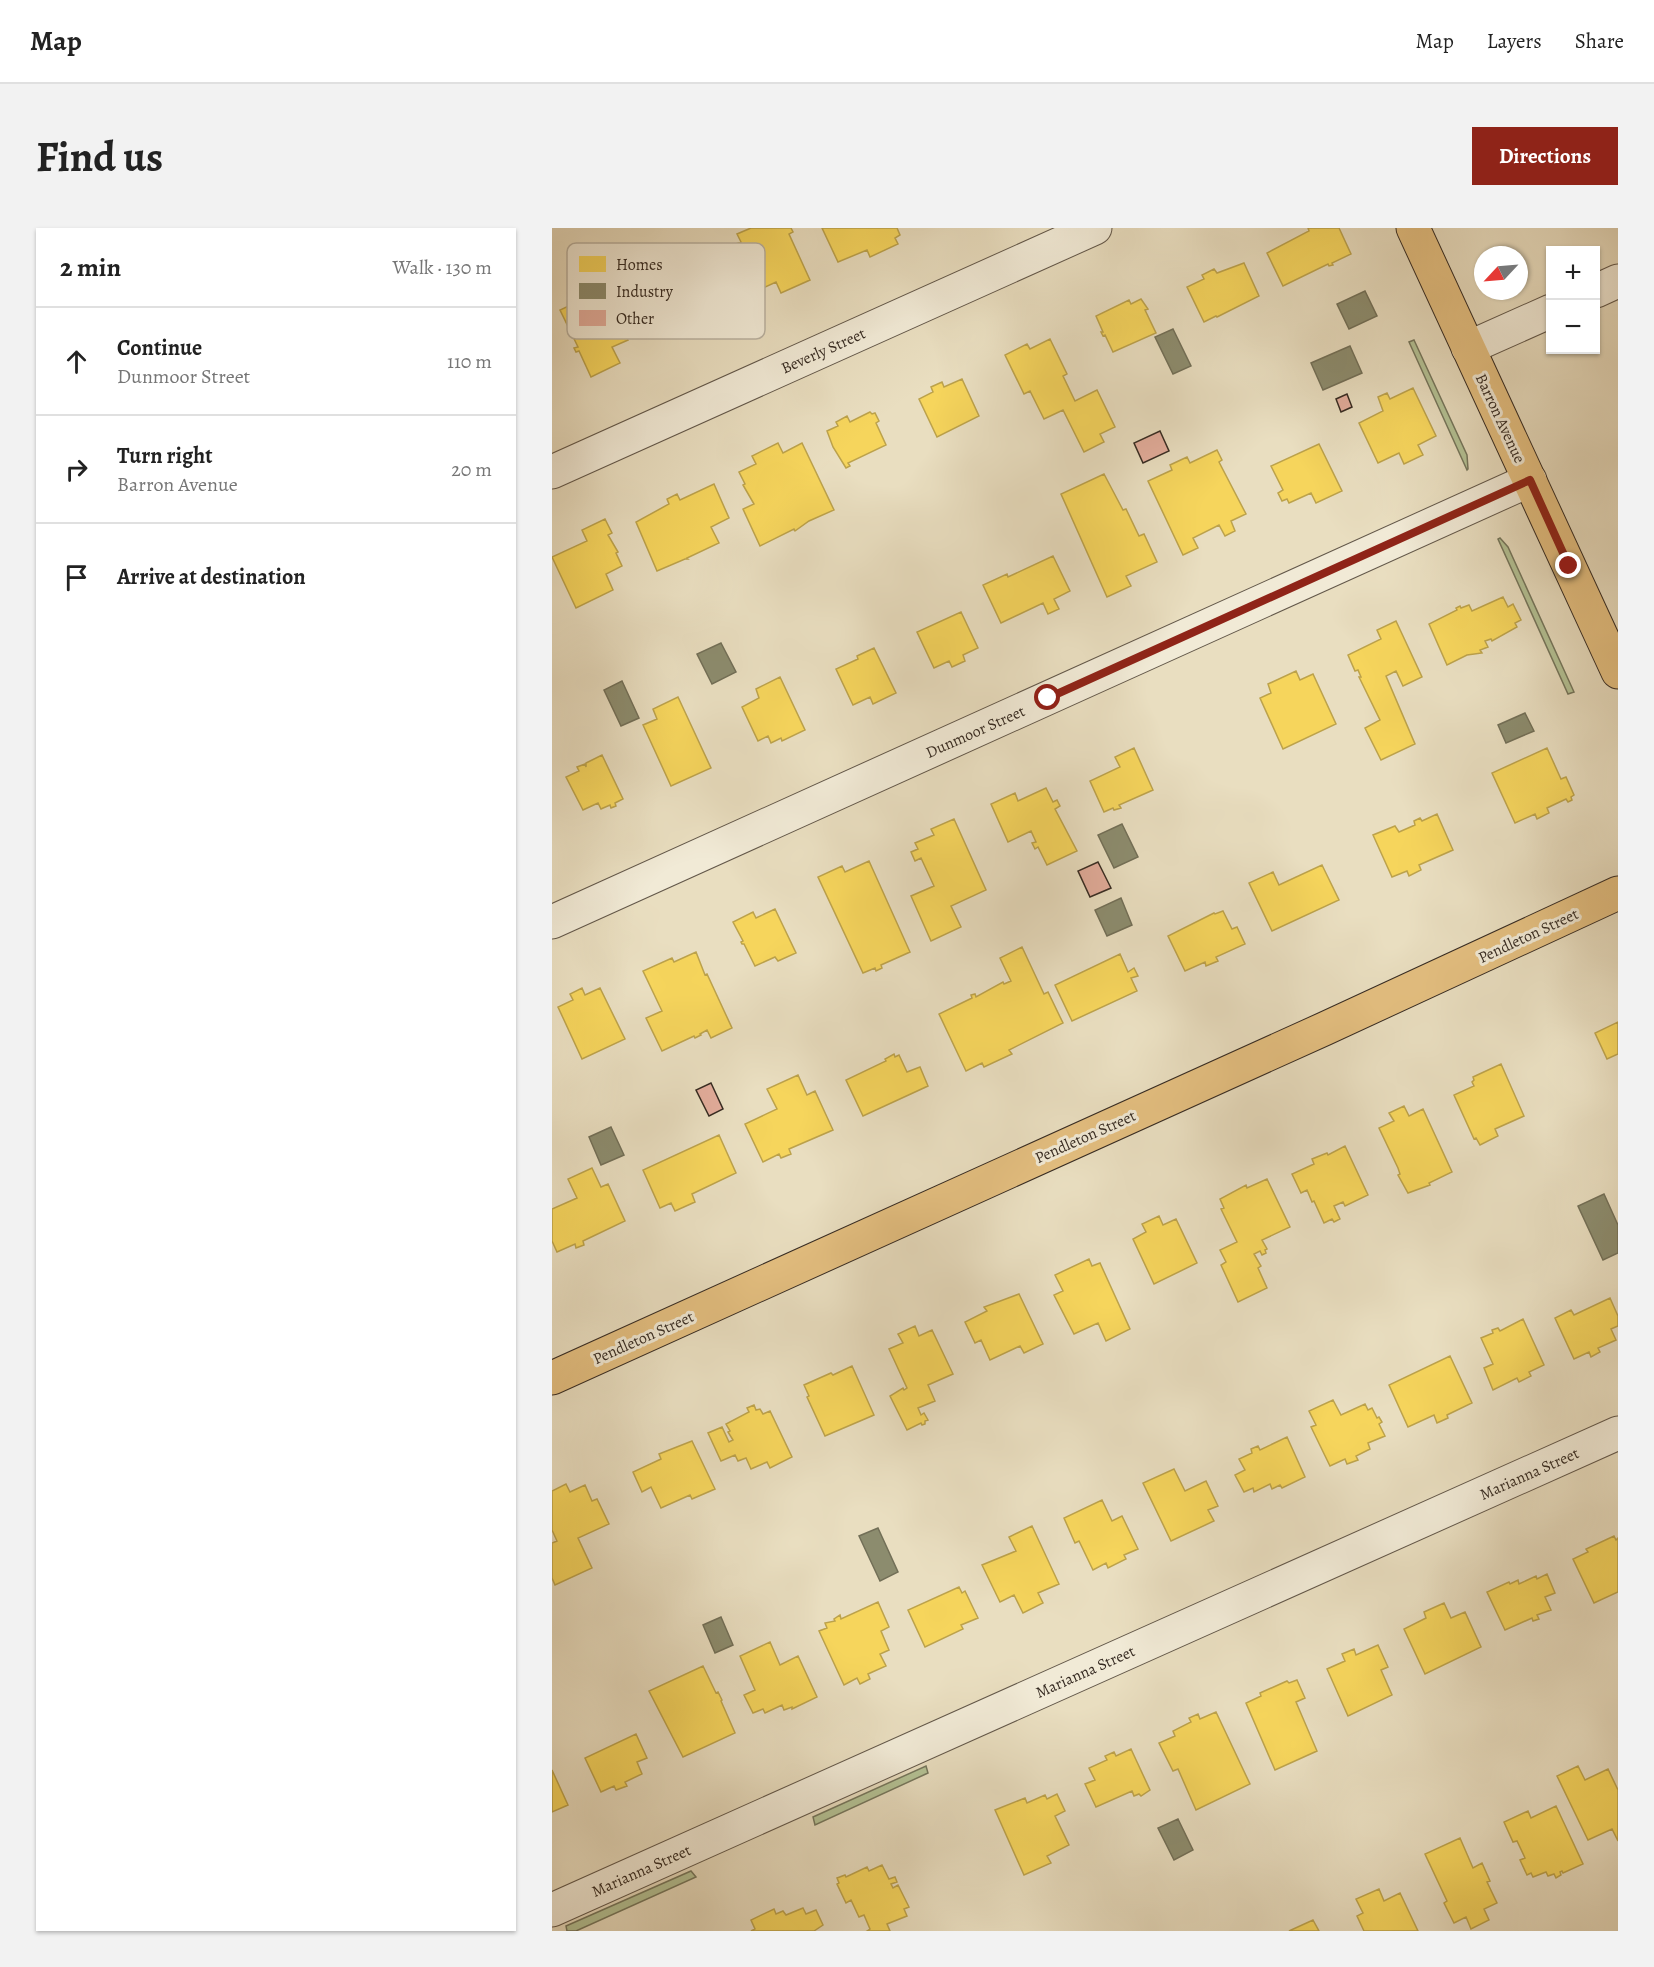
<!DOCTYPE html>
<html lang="en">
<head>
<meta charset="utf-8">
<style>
	:root { --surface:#fff; --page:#f2f2f2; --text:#222; --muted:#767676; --line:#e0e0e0; --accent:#8f2418 }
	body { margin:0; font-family:Alegreya,serif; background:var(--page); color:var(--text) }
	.controls { position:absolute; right:18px; top:18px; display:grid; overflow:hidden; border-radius:0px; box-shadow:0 2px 4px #0004 }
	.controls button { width:54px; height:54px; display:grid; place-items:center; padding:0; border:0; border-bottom:2px solid var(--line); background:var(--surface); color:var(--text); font:30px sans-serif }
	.compass { position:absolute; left:922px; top:18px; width:54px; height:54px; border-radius:50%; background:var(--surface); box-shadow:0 2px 4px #0004; rotate:244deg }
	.stop { position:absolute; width:18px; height:18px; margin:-14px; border:4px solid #8f2418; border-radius:50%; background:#fff }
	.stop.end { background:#8f2418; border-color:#fff; box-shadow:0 2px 6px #0008 }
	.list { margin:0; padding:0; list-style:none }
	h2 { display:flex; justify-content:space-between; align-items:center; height:78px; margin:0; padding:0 24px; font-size:26px }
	h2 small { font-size:20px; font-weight:400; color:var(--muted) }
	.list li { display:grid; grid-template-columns:39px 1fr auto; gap:18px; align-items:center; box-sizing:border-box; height:108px; padding:0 24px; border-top:2px solid var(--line) }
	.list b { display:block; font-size:22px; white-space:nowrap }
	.list p { margin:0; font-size:20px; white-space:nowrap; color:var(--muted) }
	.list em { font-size:20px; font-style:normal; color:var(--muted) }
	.icon { flex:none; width:33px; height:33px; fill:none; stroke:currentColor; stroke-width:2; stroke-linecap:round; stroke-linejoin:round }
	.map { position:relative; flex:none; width:1066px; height:1703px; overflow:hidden; border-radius:0px }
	header { display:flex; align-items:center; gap:36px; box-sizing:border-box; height:84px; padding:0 30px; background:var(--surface); border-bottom:2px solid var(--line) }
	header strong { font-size:28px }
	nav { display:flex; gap:33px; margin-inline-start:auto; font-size:21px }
	.intro { display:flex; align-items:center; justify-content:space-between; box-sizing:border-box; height:144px; padding:0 36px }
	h1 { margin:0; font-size:42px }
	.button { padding:15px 27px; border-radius:0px; background:var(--accent); color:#fff; font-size:21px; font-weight:700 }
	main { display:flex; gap:36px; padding:0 36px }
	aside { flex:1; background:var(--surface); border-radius:0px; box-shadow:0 2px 4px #0004 }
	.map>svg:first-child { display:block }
	.green { fill:#b4c295; stroke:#75765c; stroke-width:1.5 }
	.homes { fill:#f6d55c; stroke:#bca24b; stroke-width:1.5 }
	.industry { fill:#8c8c6e; stroke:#726f57; stroke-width:1.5 }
	.building { fill:#e3ad9c; stroke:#362b22; stroke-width:1.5 }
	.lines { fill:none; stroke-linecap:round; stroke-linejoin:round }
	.minor-casing { stroke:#63584a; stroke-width:35 }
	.major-casing { stroke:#362b22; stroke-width:35 }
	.minor { stroke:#f1ead6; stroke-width:33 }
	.major { stroke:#e4bf80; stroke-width:33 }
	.route { stroke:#8f2418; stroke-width:8 }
	.labels { text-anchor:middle; stroke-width:6; stroke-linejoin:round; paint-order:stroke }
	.street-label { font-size:16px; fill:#362b22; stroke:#f1ead6 }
	.key { fill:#f1ead6; stroke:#b9b1a0; stroke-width:1.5 }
	.key-label { font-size:16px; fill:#362b22 }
</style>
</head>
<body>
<header>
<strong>Map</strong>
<nav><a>Map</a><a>Layers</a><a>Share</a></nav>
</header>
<div class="intro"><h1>Find us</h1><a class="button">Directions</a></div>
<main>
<aside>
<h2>2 min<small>Walk · 130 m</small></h2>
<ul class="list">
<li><svg class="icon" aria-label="ahead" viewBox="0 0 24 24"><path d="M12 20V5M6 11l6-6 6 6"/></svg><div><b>Continue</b><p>Dunmoor Street</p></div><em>110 m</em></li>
<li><svg class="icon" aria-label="right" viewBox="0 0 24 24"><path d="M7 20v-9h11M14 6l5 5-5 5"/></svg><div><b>Turn right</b><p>Barron Avenue</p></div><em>20 m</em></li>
<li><svg class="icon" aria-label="arrive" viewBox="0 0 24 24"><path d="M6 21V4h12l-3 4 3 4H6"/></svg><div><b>Arrive at destination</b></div></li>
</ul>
</aside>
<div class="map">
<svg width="1066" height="1703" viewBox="0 0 1066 1703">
	<rect width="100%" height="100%" fill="#e9dec0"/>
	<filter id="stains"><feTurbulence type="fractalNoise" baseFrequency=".00333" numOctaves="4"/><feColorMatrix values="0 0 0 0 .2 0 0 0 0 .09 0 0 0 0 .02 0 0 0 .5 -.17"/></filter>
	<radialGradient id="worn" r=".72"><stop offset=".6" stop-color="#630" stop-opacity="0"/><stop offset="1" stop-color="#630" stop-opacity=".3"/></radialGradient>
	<path class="green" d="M862,112L915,227L916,241L915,242L857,114Z
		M948,310L956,319L1022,464L1016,466L946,311Z
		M374,1538L376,1545L263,1597L261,1589Z
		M139,1643L144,1649L24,1703H15L14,1698Z"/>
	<path class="homes" d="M199,0H239L241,4L237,6L258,52L229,65L224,54L194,68L177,34L192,26V25L189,26L184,16L189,14L185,6Z
		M270,0H345L348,7L343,10L346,16L318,29L315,22L286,34Z
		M756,0H787L799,26L780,35L781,37L777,38L776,36L731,58L715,25L757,3Z
		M692,35L707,68L665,89L664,88L652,94L635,59L652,51L650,47L662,41L665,45Z
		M42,66L49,81L59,76L76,112L60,119L68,135L39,149L27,123L24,124L22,120L26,119L8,82Z
		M589,71L596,81L593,82L604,105L561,124L553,107L551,108L549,104H551L544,88L577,72L579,76Z
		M498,111L515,146L511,148L523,173L545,162L563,199L548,206L552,214L532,224L511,182L492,191L478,163L472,166L453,127L475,116L478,121Z
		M410,151L427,188L385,209L367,171L381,164L379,159L390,154L392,159Z
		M861,160L884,208L866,217L871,227L852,236L847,225L826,235L807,195L831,183L826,169L835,165L838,171Z
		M318,184L320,186L323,185L327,193L324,195L334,217L296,235L298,238L294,240L281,219L275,203L286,198L284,194L295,188L298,194Z
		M226,215L231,225L250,215L282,282L257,293L243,303L242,301L208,318L191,281L202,276L191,257L193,256L187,244L204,236L200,228Z
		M767,216L790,263L764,275L759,265L737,275L735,271L730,273L726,265L731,262L719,238Z
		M665,222L670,232L667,234L694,286L679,293L683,303L673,308L667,297L641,310L646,320L631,327L596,253L620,242L618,237L635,229L638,235Z
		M552,246L571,282L574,281L587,308L592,306L605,334L574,348L579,358L555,369L509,266Z
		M162,256L177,290L159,299L167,315L135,330L136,331H133L105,343L84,294L117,276L115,271L125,266L128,272Z
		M53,291L60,305L56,307L66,324L64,325L70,338L54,346L61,362L24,380L0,329L35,313L30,302Z
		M501,328L518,363L502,371L507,381L496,386L491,375L449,395L431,357L455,346L456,349Z
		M951,369L956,379L961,376L969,392L963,395L965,399L940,413L939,411L933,413L936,419L928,422L930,425L915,427L895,437L877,396L905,382L904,380L908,378L909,380L917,377L920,383Z
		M409,384L426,420L411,427L413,433L400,439L397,433L382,440L365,404Z
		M844,393L870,449L851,458L844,443L834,448L863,516L829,532L813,500L828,492L807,449H809L806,442L803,443L796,427L829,411L825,402Z
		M322,420L344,465L321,476L318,469L301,477L284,441L306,431L305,428Z
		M744,443L748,452L761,446L784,496L731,521L708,470L719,465L716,456Z
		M228,449L253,502L230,513L229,510L219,515L216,508L206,513L190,479L207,470L204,461Z
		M126,469L159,540L119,558L91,497L105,491L101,481Z
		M582,520L601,562L567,577L569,580L562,582L561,580L552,584L538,553L568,539L563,529Z
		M995,520L1009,551L1014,549L1022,567L1019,569L1020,572L1016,574L1014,571L995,580L997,585L985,591L983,586L963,595L940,545Z
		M50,527L71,571L63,575L64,578L59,580L58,577L49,581L46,575L31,582L14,549L27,543L25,539L33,536L34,539V535Z
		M494,560L501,574L505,572L508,578L503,581L525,623L495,637L486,619L483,621L480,615L484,614L479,603L456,614L439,576L463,565L466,573Z
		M885,586L901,622L867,637L869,642L857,648L855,643L840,649L821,607L843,598L847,604L863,597L862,593L868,590L870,593Z
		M402,591L434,662L399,678L409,699L379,713L359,668L382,658L369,630L363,633L359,624L366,621L363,615L382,607L379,601Z
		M317,633L358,724L329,737L330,740L324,743L323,740L311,745L266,649L290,638L293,644Z
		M770,637L787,672L720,703L697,655L721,644L727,657Z
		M223,681L244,725L226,733L223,729L203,738L192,716H190L189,714L191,713L181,694L201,684L204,690Z
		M671,683L680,701L685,699L693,716L664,729L666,733L654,738L653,734L633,743L616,708L662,685L663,686Z
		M470,719L492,766L496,764L511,795L457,822L460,826L432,839L430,835L414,843L387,786L420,770L419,767L423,766L424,769L451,754L452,756L459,753L448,730Z
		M144,724L153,747L155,746L180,800L159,810L155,802L148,806L149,807L143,810L142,808L110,823L94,790L110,783L91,743L120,730L122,734Z
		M568,726L576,744L582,740L586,748L579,750L585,763L520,793L503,757Z
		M30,760L33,767L48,760L73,811L30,831L6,779L21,772L18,766Z
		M1066,794V826L1055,831L1043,805Z
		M342,826L343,829L347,827L355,844L368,839L376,858L311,888L294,852L334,833L333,831Z
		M949,836L972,888L943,901L946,908L928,917L924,910L922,911L902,867L922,858L920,854L922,852L921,849Z
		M246,847L255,867L263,863L281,902L237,921L239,926L229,930L227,926L211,934L193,896L225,881L215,861Z
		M852,878L857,888L871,881L900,944L877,955L878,957L856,965L846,947L848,946L846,940L827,900L842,893L837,885Z
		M167,907L184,945L140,966L143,974L123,983L119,975L108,980L91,942Z
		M793,918L816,967L793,978L791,974L782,978L788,991L782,994L780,991L772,995L762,973L760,974L755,962L749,965L740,946L762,936L760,931L775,925L776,927Z
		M40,940L49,959L56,956L73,993L31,1013L32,1017L24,1020L23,1016L5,1024L0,1013V981L25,970L16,951Z
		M715,951L738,999L710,1012L715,1021L713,1022L714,1025L710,1027L708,1023L702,1026L709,1038L706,1040L715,1060L686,1074L669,1037L674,1034L668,1022L685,1014L669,981L672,980L668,971L694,957L695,960Z
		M607,988L611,997L624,991L645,1035L602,1056L581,1011L594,1004L590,996Z
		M537,1031L540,1038L548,1035L578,1101L554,1113L546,1095L522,1106L502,1067L511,1063L503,1047Z
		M467,1066L491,1116L472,1125L468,1118L438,1132L429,1112L423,1115L413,1094L435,1083L432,1079Z
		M1058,1070L1066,1088V1098L1059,1101L1064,1112L1046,1120L1048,1124L1039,1129L1037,1124L1022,1131L1003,1090L1019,1082L1022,1087Z
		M971,1091L992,1137L977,1144L979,1148L967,1154L965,1150L941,1162L932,1140L941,1136L929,1110L941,1105L940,1102L946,1100L948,1103Z
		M363,1098L367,1108L380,1102L401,1146L376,1157L383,1173L366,1180L369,1187L372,1185L376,1192L373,1193V1196L370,1197L369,1195L355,1202L338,1168L351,1160L352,1162L355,1160L337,1121L351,1115L346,1106Z
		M898,1128L920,1175L895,1187L896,1190L885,1195L882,1187L856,1199L837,1157Z
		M300,1138L322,1187L273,1208L255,1169L257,1168L252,1157L279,1145L281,1147Z
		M781,1172L789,1187L813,1176L816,1182L820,1180L825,1190L827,1189L830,1194L827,1196L833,1208L816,1215L818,1221L804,1228L806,1232L795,1236L793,1231L778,1238L759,1199L764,1197L757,1183Z
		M202,1177L204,1182L208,1181L211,1186L218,1183L240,1229L218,1240L215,1234L199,1241L194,1230L186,1233L183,1227L169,1233L156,1205L170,1199L177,1214L181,1212L176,1204L178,1203L174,1196L197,1184L195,1180Z
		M735,1209L753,1249L730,1260L728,1257L720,1261L718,1256L702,1264L701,1260L692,1264L683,1247L693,1242L687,1231L700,1225L699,1221L706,1218L708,1222Z
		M140,1213L163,1261L140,1271L138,1267L109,1280L99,1259L90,1264L81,1244L109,1231L107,1226Z
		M622,1241L633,1263L654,1253L666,1278L656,1282L662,1293L619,1313L591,1255Z
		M14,1256L18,1264L33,1257L40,1273L45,1271L57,1296L26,1310L40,1340L3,1357L0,1350V1315L5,1313L0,1302V1263Z
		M550,1272L560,1293L570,1288L586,1321L572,1327L574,1331L556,1340L554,1335L541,1342L527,1313L523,1315L512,1290Z
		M480,1298L507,1356L486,1365L491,1375L471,1385L462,1367L448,1374L430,1337L464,1323L457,1309Z
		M1062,1308L1064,1312L1066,1310V1364L1042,1375L1021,1331L1036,1324L1034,1321Z
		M995,1346L1003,1365L993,1369L999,1382L985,1387L987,1391L981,1393L980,1390L953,1402L935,1364L957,1354L958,1356L966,1352L967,1356L984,1348L985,1351Z
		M407,1359L410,1365L413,1363L426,1390L409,1397L411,1401L373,1419L356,1382Z
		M326,1374L337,1399L329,1403L337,1422L328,1426L334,1438L316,1446L318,1451L308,1456L305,1450L292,1457L267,1403L275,1400L273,1395L283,1393L282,1391L288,1387L289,1391Z
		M892,1375L899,1390L913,1384L929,1419L873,1446L852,1401L874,1390L872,1384Z
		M218,1414L228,1437L246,1428L265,1469L240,1481V1479L232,1482L230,1477L213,1485L211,1481L201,1485L192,1467L203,1462L188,1428Z
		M826,1417L836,1439L829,1442L840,1467L796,1488L775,1441L793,1433L790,1426L802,1421L804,1427Z
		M151,1438L164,1465L166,1464L170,1472L169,1473L183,1505L131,1529L97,1463Z
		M745,1452L753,1470L744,1474L765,1523L723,1542L694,1475L709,1468L708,1465L735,1453L737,1455Z
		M664,1484L698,1556L644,1582L626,1541L621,1543L607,1515L623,1508L621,1503L639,1494L637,1490L646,1486L648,1491Z
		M84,1506L95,1530L85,1534L90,1546L73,1554L75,1558L64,1562L62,1558L49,1564L33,1530Z
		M579,1521L598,1562L589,1568L587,1566L582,1568L580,1563L544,1579L533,1556L543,1552L537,1540L555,1532L553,1528L562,1524L564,1528Z
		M1026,1538L1033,1552L1056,1541L1066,1562V1613L1060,1601L1036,1612L1005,1548Z
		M0,1542L16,1577L0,1584Z
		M505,1566L513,1583L503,1588L517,1617L495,1628L499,1635L472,1647L443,1582L473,1570L475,1575L493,1567L495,1571Z
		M1004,1578L1031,1636L1011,1645L1010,1643L1008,1644L1009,1647L1004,1650L1002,1646L996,1648L994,1644L981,1649L979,1645L975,1647L968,1632L973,1630L965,1613L961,1614L952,1594L976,1583L979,1590Z
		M908,1610L921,1640L930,1635L938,1653L935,1654L945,1675L932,1681L937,1692L919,1701L914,1689L902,1695L892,1675L895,1673L873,1626Z
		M330,1637L337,1651L343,1649L345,1654L339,1656L341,1660L346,1657L357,1679L352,1681L355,1688L335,1696L338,1703H315L318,1701L312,1687L307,1689L299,1672L294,1675L285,1656L287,1655L285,1650L293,1647L294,1649L315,1639L317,1643Z
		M827,1661L832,1673L848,1665L866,1703H812L805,1688L811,1685L804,1671Z
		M251,1680L254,1686L264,1682L271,1697L262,1703H199L203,1701L199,1692L222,1681L224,1686L231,1683L234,1687Z
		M761,1692L767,1703H737Z"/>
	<path class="industry" d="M813,63L825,88L797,101L785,76Z
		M621,101L639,138L621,146L603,109Z
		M798,118L810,145L771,162L759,135Z
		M169,415L184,444L160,456L145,426Z
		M70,453L87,490L69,498L52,462Z
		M973,485L982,503L954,515L946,497Z
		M570,596L586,629L562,640L546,607Z
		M569,670L580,697L555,708L543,682Z
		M59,899L72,927L49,937L37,909Z
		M1052,966L1066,997V1025L1051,1032L1026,978Z
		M326,1300L346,1344L328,1353L307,1308Z
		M169,1389L181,1417L163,1425L151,1397Z
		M626,1591L641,1622L622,1632L606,1600Z"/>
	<path class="building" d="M795,166L800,179L789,184L784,171Z
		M608,203L617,223L591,235L582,215Z
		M546,634L559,660L538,669L526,643Z
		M159,855L171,881L157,888L144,862Z"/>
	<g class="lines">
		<defs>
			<path id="minor" d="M1044,63L1066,53
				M916,120L999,83
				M0,244L543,0
				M0,694L978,252
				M0,1682L1066,1205"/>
			<path id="major" d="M861,0L1066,444
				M0,1150L772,801L1066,665"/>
		</defs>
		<use href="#minor" class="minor-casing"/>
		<use href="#major" class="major-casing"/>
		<use href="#minor" class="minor"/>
		<use href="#major" class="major"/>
	</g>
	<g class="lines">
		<path class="route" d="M496,470L978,252L1017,338"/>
	</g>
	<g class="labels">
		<g class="street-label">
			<text transform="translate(271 122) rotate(-24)" y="6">Beverly Street</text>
			<text transform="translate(949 190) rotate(65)" y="6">Barron Avenue</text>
			<text transform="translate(423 503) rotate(-24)" y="6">Dunmoor Street</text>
			<text transform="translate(976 707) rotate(-25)" y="6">Pendleton Street</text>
			<text transform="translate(533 908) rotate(-24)" y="6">Pendleton Street</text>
			<text transform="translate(91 1109) rotate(-24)" y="6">Pendleton Street</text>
			<text transform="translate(977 1245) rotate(-24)" y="6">Marianna Street</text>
			<text transform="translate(533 1443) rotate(-24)" y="6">Marianna Street</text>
			<text transform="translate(89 1642) rotate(-24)" y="6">Marianna Street</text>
		</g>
	</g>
	<rect x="15" y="15" width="198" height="96" rx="9" class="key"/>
	<rect x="27" y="28" width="27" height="16" fill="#f6d55c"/>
	<rect x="27" y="55" width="27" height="16" fill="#8c8c6e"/>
	<rect x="27" y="82" width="27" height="16" fill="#e3ad9c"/>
	<g class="key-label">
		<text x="64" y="42">Homes</text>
		<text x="64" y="69">Industry</text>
		<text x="64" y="96">Other</text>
	</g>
	<rect width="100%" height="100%" filter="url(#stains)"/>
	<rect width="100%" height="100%" fill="url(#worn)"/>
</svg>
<div class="controls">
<button>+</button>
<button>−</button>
</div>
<svg class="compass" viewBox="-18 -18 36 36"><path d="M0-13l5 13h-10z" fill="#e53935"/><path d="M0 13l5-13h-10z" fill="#767676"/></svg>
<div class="stop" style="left:496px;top:470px"></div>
<div class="stop end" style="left:1017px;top:338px"></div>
</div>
</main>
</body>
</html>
